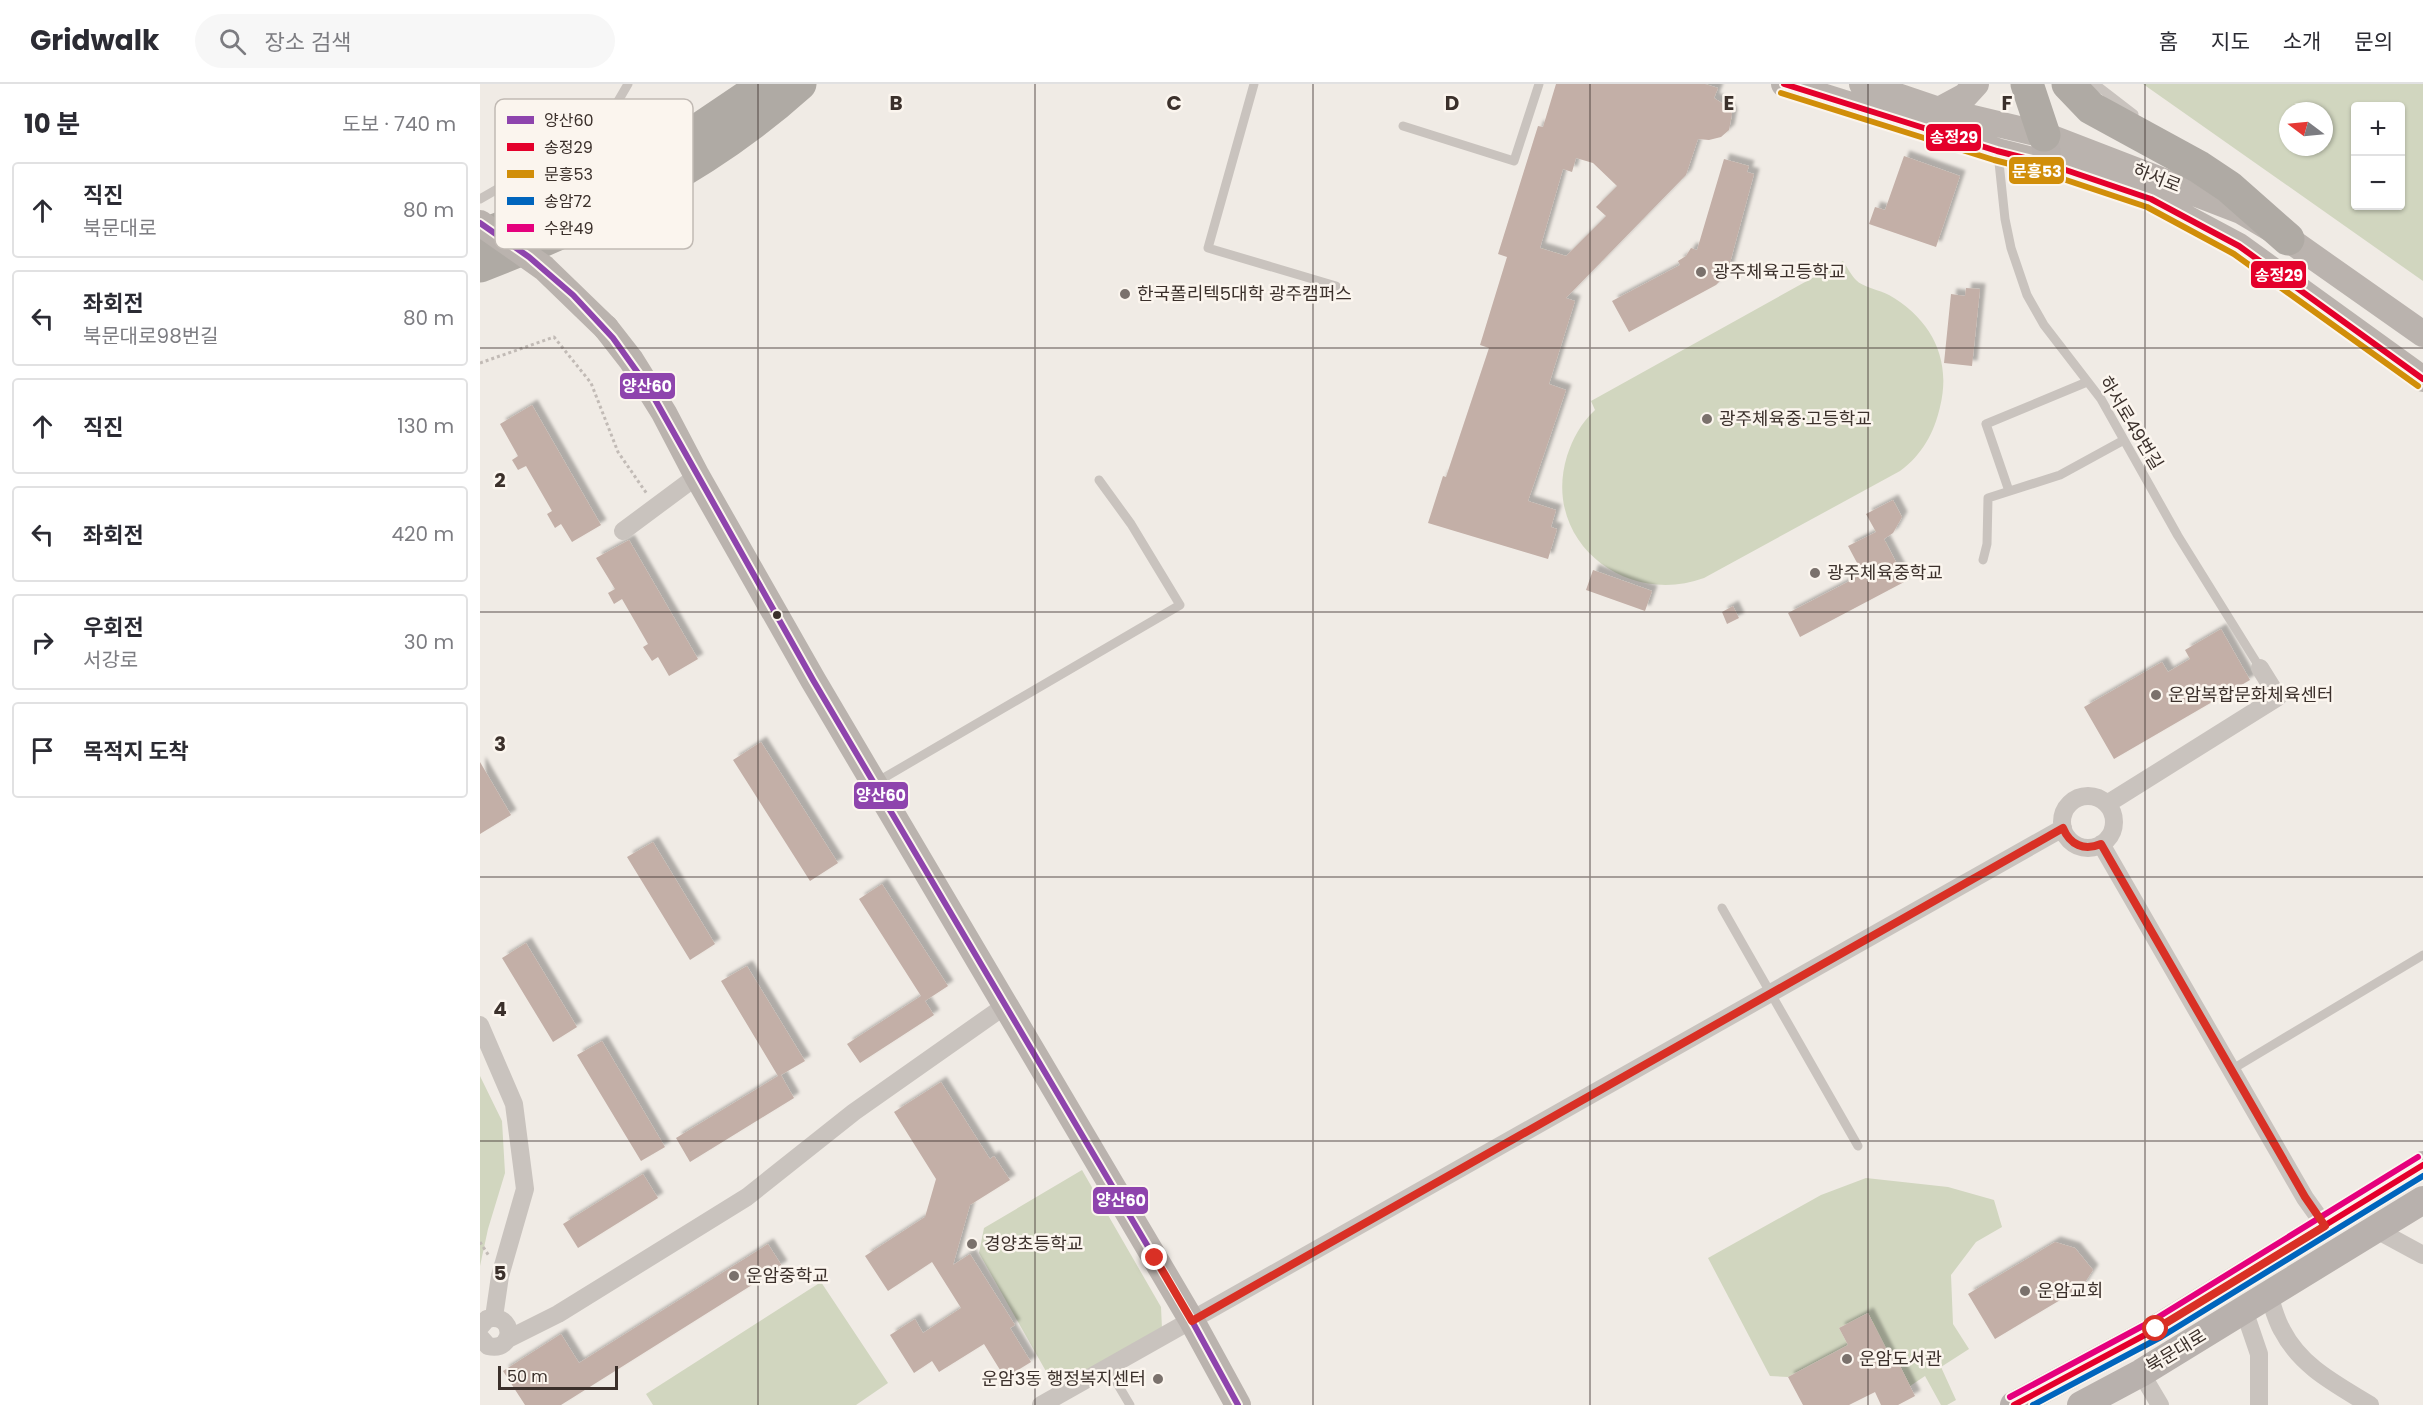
<!DOCTYPE html>
<html lang="ko">
<head>
<meta charset="utf-8">
<style>
	:root { --surface:#fff; --page:#f7f7f7; --text:#2b2b33; --muted:#7c7c81; --line:#e1e1e2 }
	body { margin:0; font-family:Poppins,"Noto Sans KR",sans-serif; background:var(--page); color:var(--text) }
	.controls { position:absolute; right:18px; top:18px; display:grid; overflow:hidden; border-radius:6px; box-shadow:0 2px 4px #0004 }
	.controls button { width:54px; height:54px; display:grid; place-items:center; padding:0; border:0; border-bottom:2px solid var(--line); background:var(--surface); color:var(--text); font:30px sans-serif }
	.compass { position:absolute; left:1799px; top:18px; width:54px; height:54px; border-radius:50%; background:var(--surface); box-shadow:0 2px 4px #0004; rotate:286deg }
	.scale { position:absolute; left:18px; bottom:15px; width:120px; box-sizing:border-box; padding-left:6px; border:3px solid #3b302b; border-top:0; font-size:16px; line-height:21px; white-space:nowrap; color:#3b302b; -webkit-text-stroke:4px #fbf5ee; paint-order:stroke }
	.stop { position:absolute; width:18px; height:18px; margin:-14px; border:4px solid #d93025; border-radius:50%; background:#fff }
	.stop.end { background:#d93025; border-color:#fff; box-shadow:0 2px 6px #0008 }
	.list { margin:0; padding:0; list-style:none }
	h2 { display:flex; justify-content:space-between; align-items:center; height:78px; margin:0; padding:0 24px; font-size:26px }
	h2 small { font-size:20px; font-weight:400; color:var(--muted) }
	.list li { display:grid; grid-template-columns:39px 1fr auto; gap:18px; align-items:center; box-sizing:border-box; height:96px; margin:0 12px 12px; padding:0 12px; border:2px solid var(--line); border-radius:6px }
	.list b { display:block; font-size:22px; white-space:nowrap }
	.list p { margin:0; font-size:20px; white-space:nowrap; color:var(--muted) }
	.list em { font-size:20px; font-style:normal; color:var(--muted) }
	.icon { flex:none; width:33px; height:33px; fill:none; stroke:currentColor; stroke-width:2; stroke-linecap:round; stroke-linejoin:round }
	.map { position:relative; flex:none; width:1943px; height:1321px; overflow:hidden }
	header { display:flex; align-items:center; gap:36px; box-sizing:border-box; height:84px; padding:0 30px; background:var(--surface); border-bottom:2px solid var(--line) }
	header strong { font-size:28px }
	nav { display:flex; gap:33px; margin-inline-start:auto; font-size:21px }
	.search { width:420px; height:54px; background:var(--page); display:flex; align-items:center; gap:15px; box-sizing:border-box; padding:0 21px; border-radius:33px; color:var(--muted); font-size:22px }
	main { display:flex }
	aside { flex:1; background:var(--surface) }
	.map>svg:first-child { display:block }
	.green { fill:#d1d6bf; fill-rule:evenodd }
	.building { fill:#c3afa7; fill-rule:evenodd; filter:url(#shadow) }
	.lines { fill:none; stroke-linecap:round; stroke-linejoin:round }
	.path { stroke:#c2bbb6; stroke-width:3; stroke-dasharray:3 3; stroke-linecap:butt }
	.lane { stroke:#c9c3be; stroke-width:9 }
	.street { stroke:#c9c3be; stroke-width:18 }
	.secondary { stroke:#bab3ae; stroke-width:26 }
	.primary { stroke:#b8b1ad; stroke-width:28 }
	.highway { stroke:#afaaa4; stroke-width:33 }
	.secondary-bridge { stroke:#bab3ae; stroke-width:26 }
	.bus-1-casing { stroke:#fbf5ee; stroke-width:10 }
	.bus-2-casing { stroke:#fbf5ee; stroke-width:10 }
	.bus-3-casing { stroke:#fbf5ee; stroke-width:10 }
	.bus-4-casing { stroke:#fbf5ee; stroke-width:10 }
	.bus-5-casing { stroke:#fbf5ee; stroke-width:10 }
	.bus-1 { stroke:#8e44ad; stroke-width:6 }
	.bus-2 { stroke:#e4002b; stroke-width:6 }
	.bus-3 { stroke:#d18e09; stroke-width:6 }
	.bus-4 { stroke:#0065bd; stroke-width:6 }
	.bus-5 { stroke:#e5007d; stroke-width:6 }
	.route { stroke:#d93025; stroke-width:8 }
	.grid { fill:none; stroke:#3b302b; stroke-width:1.5; stroke-opacity:0.55 }
	.poi-dot { fill:#7a716c; stroke:#fbf5ee; stroke-width:2 }
	.bus-dot { fill:#3b302b; stroke:#fbf5ee; stroke-width:2 }
	.labels { text-anchor:middle; stroke-width:5; stroke-linejoin:round; paint-order:stroke }
	.street-label { font-size:18px; fill:#3b302b; stroke:#fbf5ee }
	.poi-label { font-size:18px; fill:#3b302b; stroke:#fbf5ee; text-anchor:start }
	.key { fill:#fbf5ee; stroke:#c1bab4; stroke-width:1.5 }
	.key-label { font-size:16px; fill:#3b302b }
	.grid-label { font-size:20px; text-anchor:middle; font-weight:bold; fill:#3b302b; stroke:#fbf5ee; stroke-width:5; stroke-linejoin:round; paint-order:stroke }
	.line-badge { stroke:#fbf5ee; stroke-width:2 }
	.badge-label { font-size:16px; text-anchor:middle; font-weight:bold; fill:#fff }
</style>
</head>
<body>
<header>
<strong>Gridwalk</strong>
<div class="search"><svg class="icon" aria-label="search" viewBox="0 0 24 24"><circle cx="10" cy="10" r="6"/><path d="M15 15l6 6"/></svg>장소 검색</div>
<nav><a>홈</a><a>지도</a><a>소개</a><a>문의</a></nav>
</header>
<main>
<aside>
<h2>10 분<small>도보 · 740 m</small></h2>
<ul class="list">
<li><svg class="icon" aria-label="ahead" viewBox="0 0 24 24"><path d="M12 20V5M6 11l6-6 6 6"/></svg><div><b>직진</b><p>북문대로</p></div><em>80 m</em></li>
<li><svg class="icon" aria-label="left" viewBox="0 0 24 24"><path d="M17 20v-9H6M10 6l-5 5 5 5"/></svg><div><b>좌회전</b><p>북문대로98번길</p></div><em>80 m</em></li>
<li><svg class="icon" aria-label="ahead" viewBox="0 0 24 24"><path d="M12 20V5M6 11l6-6 6 6"/></svg><div><b>직진</b></div><em>130 m</em></li>
<li><svg class="icon" aria-label="left" viewBox="0 0 24 24"><path d="M17 20v-9H6M10 6l-5 5 5 5"/></svg><div><b>좌회전</b></div><em>420 m</em></li>
<li><svg class="icon" aria-label="right" viewBox="0 0 24 24"><path d="M7 20v-9h11M14 6l5 5-5 5"/></svg><div><b>우회전</b><p>서강로</p></div><em>30 m</em></li>
<li><svg class="icon" aria-label="arrive" viewBox="0 0 24 24"><path d="M6 21V4h12l-3 4 3 4H6"/></svg><div><b>목적지 도착</b></div></li>
</ul>
</aside>
<div class="map">
<svg width="1943" height="1321" viewBox="0 0 1943 1321">
	<defs>
		<filter id="shadow"><feDropShadow dx="5.5" dy="-5.5" stdDeviation="1.5" flood-color="#0004"/></filter>
	</defs>
	<rect width="100%" height="100%" fill="#f0ebe5"/>
	<path class="green" d="M1663,0H1943V197ZM1876,22H1920V122H1876ZM1808,27H1844V63H1808Z
		M1363,177C1367,183 1371,191 1376,196C1382,203 1400,206 1409,211C1451,235 1472,275 1460,323C1454,349 1442,371 1420,387L1224,494C1146,523 1061,457 1087,372C1093,354 1101,339 1115,326L1111,317Z
		M0,992L22,1037L25,1089L8,1145L0,1182Z
		M602,1086L681,1223L682,1245L576,1305L499,1169L504,1144Z
		M1386,1094L1468,1103L1514,1116L1522,1143L1496,1158L1471,1191L1473,1240L1489,1265L1461,1283L1476,1316L1467,1321H1461L1445,1292L1430,1302L1418,1278L1399,1288L1405,1263L1388,1229L1359,1244L1368,1261L1308,1293L1290,1292L1228,1174L1341,1111Z
		M341,1198L408,1299L376,1321H173L166,1310Z"/>
	<path class="building" d="M1076,0H1225L1238,4L1234,14L1248,23L1252,30L1249,46L1241,53L1229,56L1218,55L1206,91L1086,214L1095,217L1069,300L1086,306L1048,417L1076,426L1071,443L1077,445L1068,475L948,439L963,392L966,393L1009,264L1000,261L1027,173L1018,170L1058,42L1063,43ZM1096,74L1113,79L1137,102L1116,123L1126,132L1086,172L1060,164L1083,85L1092,88Z
		M1424,72L1480,92L1456,163L1389,140L1395,123L1405,126Z
		M1244,75L1269,82L1267,88L1274,90L1247,190L1236,201L1149,248L1132,217L1200,181L1198,177L1206,172L1211,164L1217,166Z
		M1486,204L1500,205L1492,282L1464,279L1471,210L1485,212Z
		M52,321L121,441L92,458L81,440L75,444L67,430L72,427L46,382L38,386L32,376L38,372L20,340Z
		M1413,416L1422,433L1413,449L1404,455L1426,497L1320,553L1308,529L1383,490L1368,462L1396,448L1386,430Z
		M149,456L218,575L189,592L178,573L172,577L163,563L168,560L142,515L134,520L128,509L135,505L116,474Z
		M1113,486L1172,507L1165,527L1106,506Z
		M1253,522L1259,534L1247,540L1242,528Z
		M1741,545L1770,596L1634,675L1604,623L1682,578L1688,588L1710,575L1705,566Z
		M281,658L358,779L330,797L253,676Z
		M0,678L31,731L0,750Z
		M173,758L235,860L210,876L147,773Z
		M402,800L468,902L445,917L454,931L380,979L367,960L441,912L379,815Z
		M46,859L97,943L73,958L22,874Z
		M267,882L325,977L301,991L314,1014L210,1078L196,1054L298,992L241,897Z
		M122,957L185,1063L161,1077L97,971Z
		M461,998L510,1075L514,1072L530,1096L490,1121L473,1181L490,1170L535,1241L530,1244L551,1278L525,1294L504,1260L459,1288L452,1277L434,1289L410,1251L435,1235L443,1249L481,1224L452,1178L408,1207L385,1172L445,1133L456,1095L414,1028Z
		M163,1090L178,1114L98,1164L83,1140Z
		M1575,1158L1595,1164L1613,1186L1602,1203L1515,1255L1488,1210Z
		M288,1160L302,1182L81,1321H45L23,1287L81,1250L99,1279Z
		M1388,1229L1414,1280L1418,1278L1435,1312L1418,1321H1401L1395,1308L1369,1321H1323L1308,1293L1368,1261L1359,1244Z"/>
	<g class="lines">
		<path class="path" d="M0,279L74,253L111,299L138,368L167,410
			M0,1158L9,1172"/>
		<path class="lane" d="M774,0L728,164L856,202
			M1615,0L1654,30
			M923,42L1034,77L1059,0
			M1518,69L1525,135L1531,164L1547,211L1564,241L1621,315L1698,452L1780,584
			M0,115L68,76L106,48L134,24L148,0
			M1529,407L1506,340L1607,298
			M1503,476L1507,460L1508,414L1580,391L1644,356
			M395,699L700,521L651,440L619,396
			M1242,824L1378,1062
			M1751,986L1943,871
			M628,1284L650,1321"/>
		<path class="street" d="M143,447L217,392
			M1582 738a26 26 0 1 1 52 0a26 26 0 1 1-52 0Z
			M1627,720L1798,613L1780,584
			M1621,760L1825,1114L1845,1142
			M0,941L34,1020L45,1105L20,1192L14,1233
			M1895,1145L1943,1171
			M1789,1211C1793,1223 1796,1236 1802,1246C1821,1283 1856,1300 1890,1321
			M1764,1226L1779,1270V1321
			M0,1243L7,1235C35,1227 36,1269 8,1262L0,1253
			M26,1256L78,1230L267,1113L374,1028L526,921
			M1661,1289L1680,1321
			M561,1321L1583,744"/>
		<path class="secondary" d="M1304,0L1517,67L1568,80L1671,115L1759,162L1943,295
			M1382,0L1459,26L1564,51L1761,127L1808,155L1943,250
			M1459,26L1485,12L1496,0
			M126,244L151,276L184,329L217,392L333,596L712,1237L758,1321"/>
		<path class="primary" d="M1564,51L1568,80
			M1534,1321L1676,1245L1943,1081
			M1601,1321L1661,1289L1943,1116"/>
		<path class="highway" d="M1547,0L1564,51
			M1588,0L1611,24L1719,83L1749,103L1808,155
			M0,152L83,120L203,56L271,10L282,0
			M0,182C117,137 226,85 320,0"/>
		<path class="secondary-bridge" d="M0,139L64,184L126,244"/>
		<defs>
			<path id="bus-1" d="M0,139L49,173L93,211L133,254L168,303L333,596L712,1237L758,1321"/>
			<path id="bus-2" d="M1304,0L1517,67L1568,80L1671,115L1759,162L1943,295
				M1534,1321L1676,1245L1943,1081"/>
			<path id="bus-3" d="M1301,9L1514,76L1565,89L1667,123L1754,170L1938,302"/>
			<path id="bus-4" d="M1553,1321L1681,1253L1943,1092"/>
			<path id="bus-5" d="M1530,1313L1672,1237L1938,1073"/>
		</defs>
		<use href="#bus-1" class="bus-1-casing"/>
		<use href="#bus-2" class="bus-2-casing"/>
		<use href="#bus-3" class="bus-3-casing"/>
		<use href="#bus-4" class="bus-4-casing"/>
		<use href="#bus-5" class="bus-5-casing"/>
		<use href="#bus-1" class="bus-1"/>
		<use href="#bus-2" class="bus-2"/>
		<use href="#bus-3" class="bus-3"/>
		<use href="#bus-4" class="bus-4"/>
		<use href="#bus-5" class="bus-5"/>
	</g>
	<g class="lines">
		<path class="route" d="M675,1174L712,1237L1583,744C1590,761 1604,767 1621,760L1825,1113L1845,1142L1676,1245"/>
	</g>
	<path class="grid" d="M278,0V1321M555,0V1321M833,0V1321M1110,0V1321M1388,0V1321M1665,0V1321M0,264H1943M0,528H1943M0,793H1943M0,1057H1943"/>
	<g class="poi-dot">
		<circle cx="1221" cy="188" r="6"/>
		<circle cx="645" cy="210" r="6"/>
		<circle cx="1227" cy="335" r="6"/>
		<circle cx="1335" cy="489" r="6"/>
		<circle cx="1676" cy="611" r="6"/>
		<circle cx="492" cy="1160" r="6"/>
		<circle cx="254" cy="1192" r="6"/>
		<circle cx="1545" cy="1207" r="6"/>
		<circle cx="1367" cy="1275" r="6"/>
		<circle cx="678" cy="1295" r="6"/>
	</g>
	<circle class="bus-dot" cx="297" cy="531" r="5"/>
	<g class="labels">
		<g class="street-label">
			<text transform="translate(1677 94) rotate(21)" y="6">하서로</text>
			<text transform="translate(1651 339) rotate(59)" y="6">하서로49번길</text>
			<text transform="translate(1696 1267) rotate(-31)" y="6">북문대로</text>
		</g>
		<g class="poi-label">
			<text x="1233" y="194">광주체육고등학교</text>
			<text x="657" y="216">한국폴리텍5대학 광주캠퍼스</text>
			<text x="1239" y="341">광주체육중·고등학교</text>
			<text x="1347" y="495">광주체육중학교</text>
			<text x="1688" y="617">운암복합문화체육센터</text>
			<text x="504" y="1166">경양초등학교</text>
			<text x="266" y="1198">운암중학교</text>
			<text x="1557" y="1213">운암교회</text>
			<text x="1379" y="1281">운암도서관</text>
			<text x="666" y="1301" text-anchor="end">운암3동 행정복지센터</text>
		</g>
	</g>
	<rect x="15" y="15" width="198" height="150" rx="9" class="key"/>
	<rect x="27" y="32" width="27" height="8" fill="#8e44ad"/>
	<rect x="27" y="59" width="27" height="8" fill="#e4002b"/>
	<rect x="27" y="86" width="27" height="8" fill="#d18e09"/>
	<rect x="27" y="113" width="27" height="8" fill="#0065bd"/>
	<rect x="27" y="140" width="27" height="8" fill="#e5007d"/>
	<g class="key-label">
		<text x="64" y="42">양산60</text>
		<text x="64" y="69">송정29</text>
		<text x="64" y="96">문흥53</text>
		<text x="64" y="123">송암72</text>
		<text x="64" y="150">수완49</text>
	</g>
	<g class="grid-label">
		<text x="416" y="26">B</text>
		<text x="694" y="26">C</text>
		<text x="972" y="26">D</text>
		<text x="1249" y="26">E</text>
		<text x="1527" y="26">F</text>
		<text x="20" y="403">2</text>
		<text x="20" y="667">3</text>
		<text x="20" y="932">4</text>
		<text x="20" y="1196">5</text>
	</g>
	<g class="line-badge">
		<rect x="1445" y="39" width="57" height="29" rx="6" fill="#e4002b"/>
		<rect x="1528" y="72" width="57" height="29" rx="6" fill="#d18e09"/>
		<rect x="1770" y="176" width="57" height="29" rx="6" fill="#e4002b"/>
		<rect x="139" y="288" width="57" height="28" rx="6" fill="#8e44ad"/>
		<rect x="373" y="697" width="56" height="29" rx="6" fill="#8e44ad"/>
		<rect x="612" y="1102" width="57" height="29" rx="6" fill="#8e44ad"/>
	</g>
	<g class="badge-label">
		<text x="1474" y="59">송정29</text>
		<text x="1557" y="93">문흥53</text>
		<text x="1799" y="197">송정29</text>
		<text x="167" y="308">양산60</text>
		<text x="401" y="717">양산60</text>
		<text x="641" y="1122">양산60</text>
	</g>
</svg>
<div class="controls">
<button>+</button>
<button>−</button>
</div>
<svg class="compass" viewBox="-18 -18 36 36"><path d="M0-13l5 13h-10z" fill="#e53935"/><path d="M0 13l5-13h-10z" fill="#7c7c81"/></svg>
<div class="scale">50 m</div>
<div class="stop" style="left:1676px;top:1245px"></div>
<div class="stop end" style="left:675px;top:1174px"></div>
</div>
</main>
</body>
</html>
